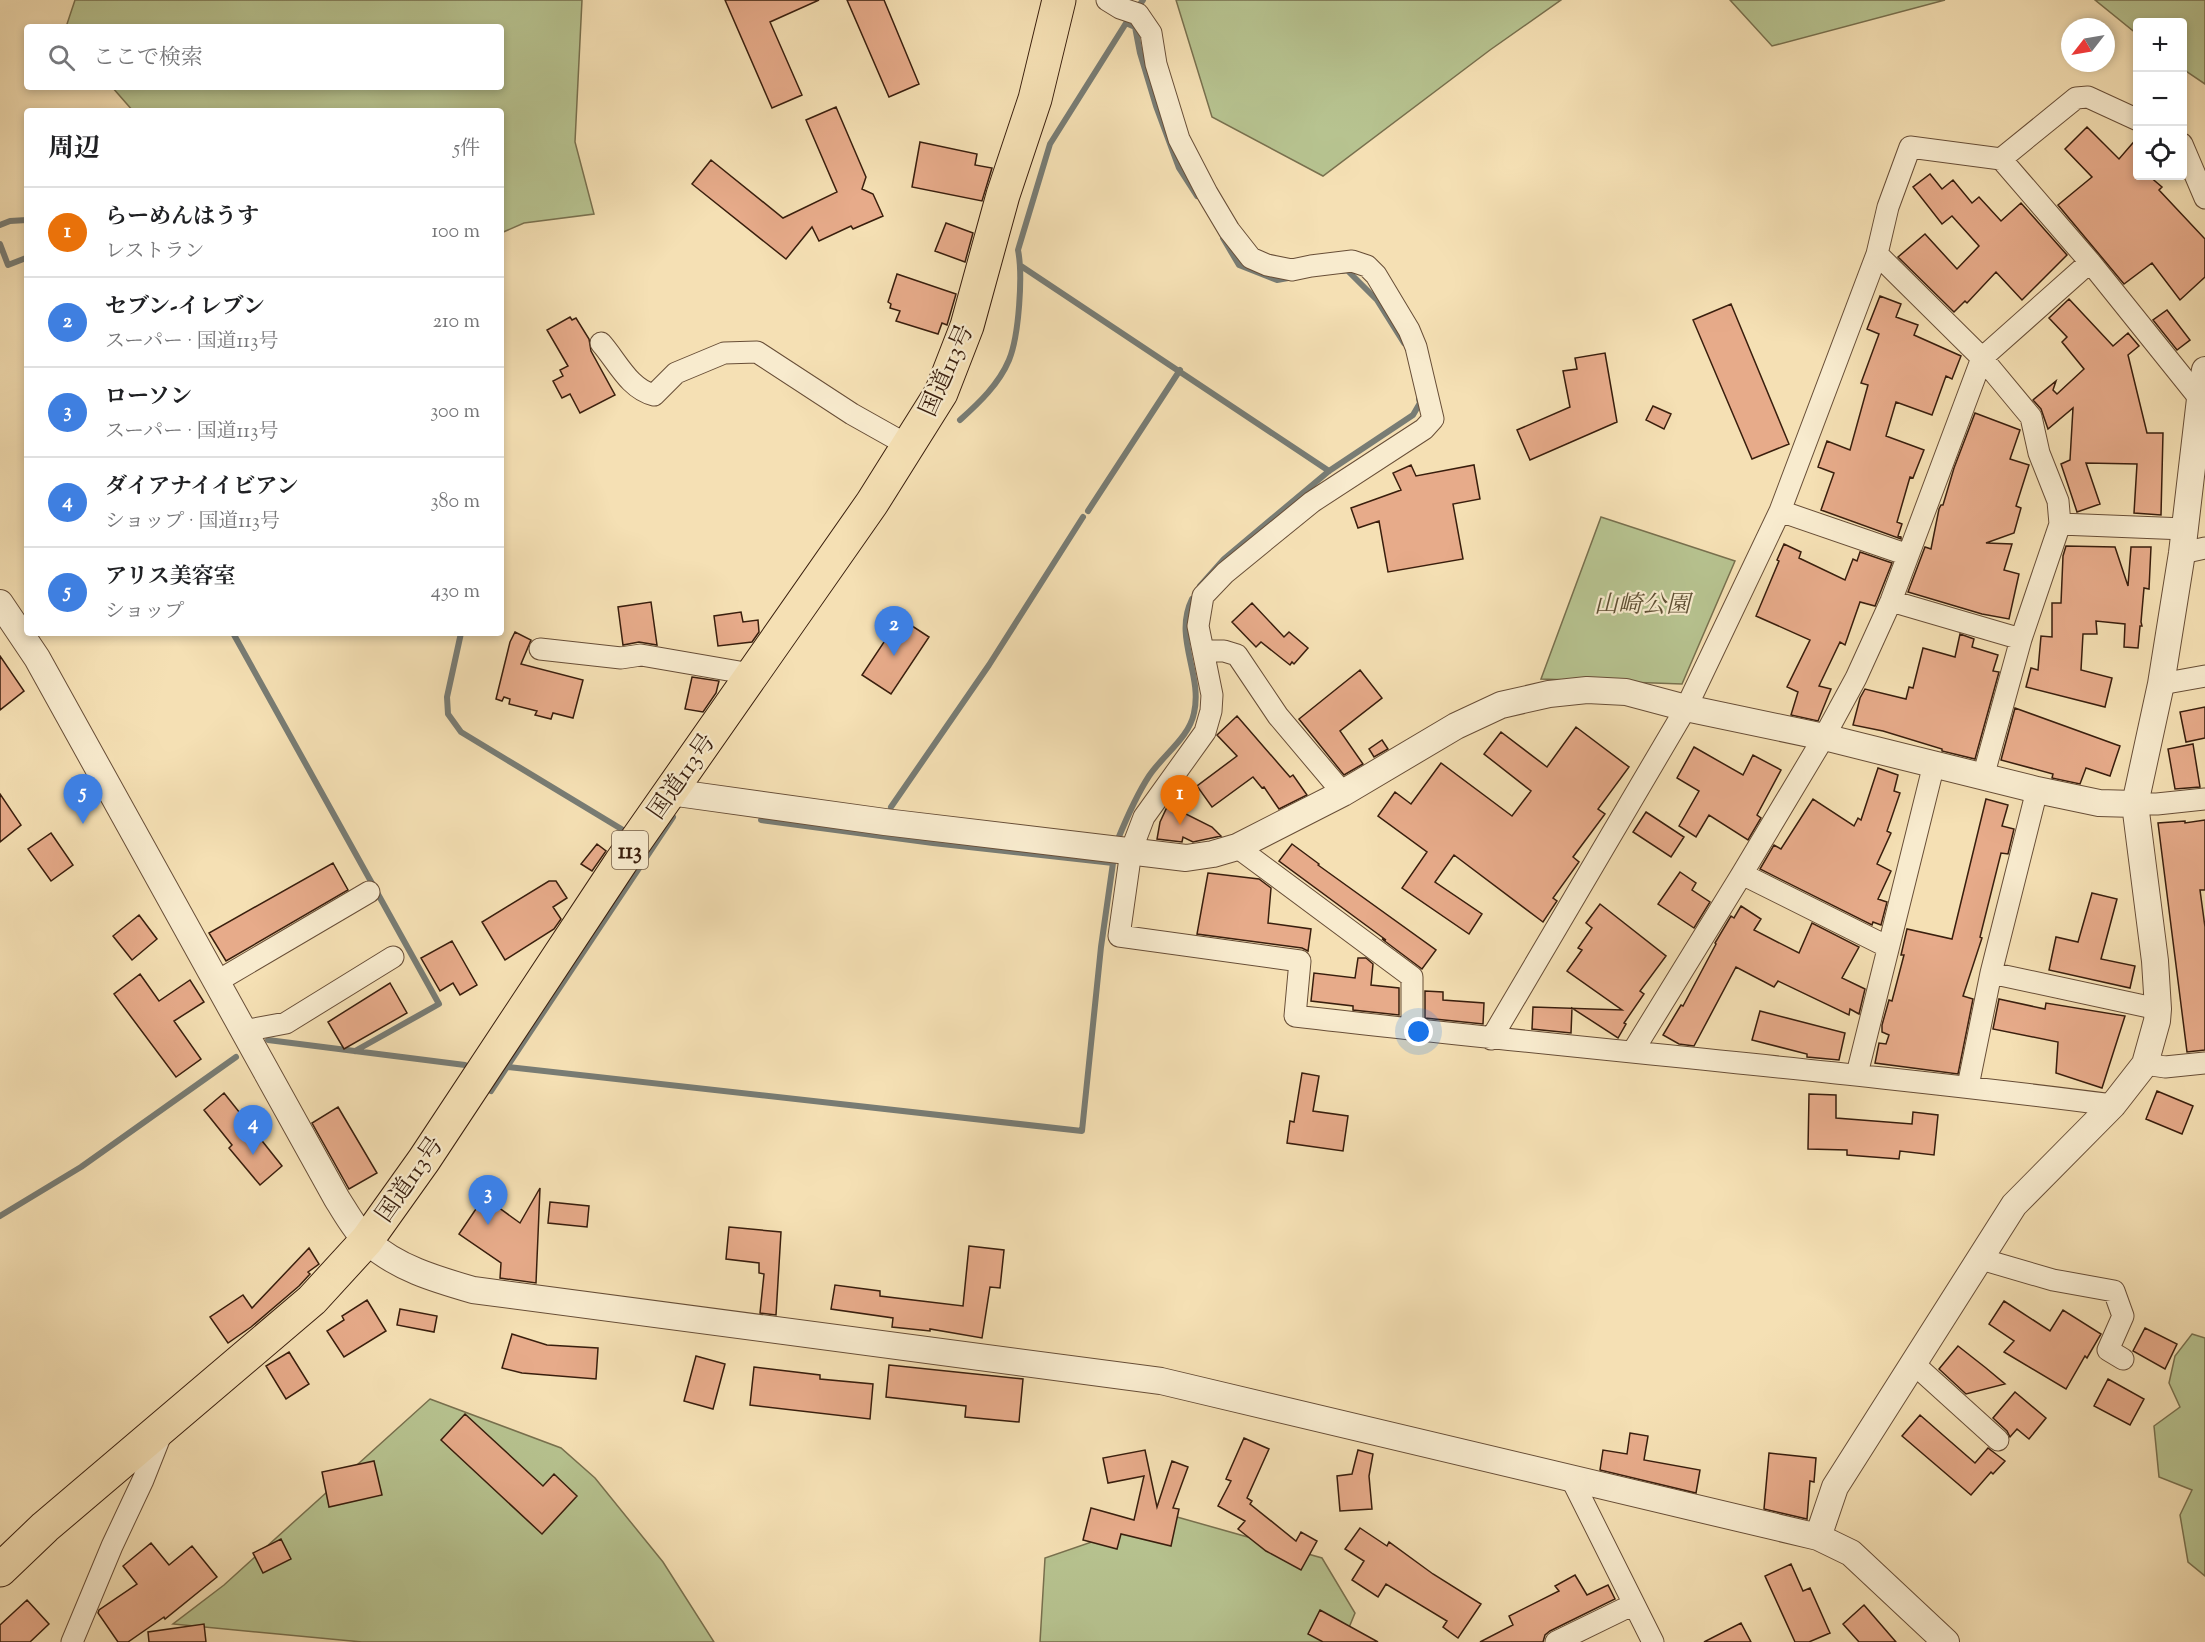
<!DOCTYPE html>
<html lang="ja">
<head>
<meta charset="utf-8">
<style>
	:root { --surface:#fff; --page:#f6f6f6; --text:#202124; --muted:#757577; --line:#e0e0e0; --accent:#7c3aed }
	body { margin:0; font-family:"Sorts Mill Goudy","Noto Serif JP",serif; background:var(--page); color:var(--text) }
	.controls { position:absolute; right:18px; top:18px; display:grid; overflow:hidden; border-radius:6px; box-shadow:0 3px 9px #0003 }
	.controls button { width:54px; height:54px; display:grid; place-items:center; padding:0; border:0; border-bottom:2px solid var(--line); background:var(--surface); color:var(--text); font:30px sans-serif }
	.compass { position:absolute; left:2061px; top:18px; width:54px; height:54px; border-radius:50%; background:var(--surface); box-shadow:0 3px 9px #0003; rotate:239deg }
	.you { position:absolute; left:1419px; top:1032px; width:21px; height:21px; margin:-15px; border:4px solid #fff; border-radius:50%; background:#1a73e8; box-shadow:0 0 0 9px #1a73e833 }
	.badge { display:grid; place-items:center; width:39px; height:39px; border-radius:50%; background:var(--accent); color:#fff; font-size:20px; font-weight:700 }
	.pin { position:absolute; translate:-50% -50px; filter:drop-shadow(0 2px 3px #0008) }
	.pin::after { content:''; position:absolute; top:32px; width:21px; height:18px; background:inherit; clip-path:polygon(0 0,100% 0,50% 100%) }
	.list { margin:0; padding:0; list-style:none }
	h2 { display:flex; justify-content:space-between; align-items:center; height:78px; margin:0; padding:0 24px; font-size:26px }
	h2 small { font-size:20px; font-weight:400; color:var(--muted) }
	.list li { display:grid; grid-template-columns:39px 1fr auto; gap:18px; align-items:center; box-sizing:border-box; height:90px; padding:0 24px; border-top:2px solid var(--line) }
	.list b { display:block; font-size:22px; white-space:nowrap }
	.list p { margin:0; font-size:20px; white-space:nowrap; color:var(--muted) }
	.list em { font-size:20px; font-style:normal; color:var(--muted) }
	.icon { flex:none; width:33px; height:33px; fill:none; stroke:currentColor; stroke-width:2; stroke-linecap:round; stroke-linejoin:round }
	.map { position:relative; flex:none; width:2205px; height:1642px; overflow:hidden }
	.search { position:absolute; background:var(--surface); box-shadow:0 3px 9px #0003; left:24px; top:24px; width:480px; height:66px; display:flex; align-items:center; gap:15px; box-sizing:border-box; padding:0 21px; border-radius:6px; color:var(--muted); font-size:22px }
	.panel { position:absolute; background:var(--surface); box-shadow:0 3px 9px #0003; left:24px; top:108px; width:480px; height:528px; border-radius:6px }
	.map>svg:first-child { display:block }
	.green { fill:#b7c390; stroke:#78704e; stroke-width:1.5 }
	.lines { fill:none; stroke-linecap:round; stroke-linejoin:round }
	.stream { stroke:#787c74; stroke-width:6 }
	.building { fill:#e7ab8a; stroke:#391e0d; stroke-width:1.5 }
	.minor-casing { stroke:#684e37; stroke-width:23 }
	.tertiary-casing { stroke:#684e37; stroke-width:28 }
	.trunk-casing { stroke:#391e0d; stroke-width:35 }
	.minor { stroke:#f8ebce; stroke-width:21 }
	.tertiary { stroke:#f8ebce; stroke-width:26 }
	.trunk { stroke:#f5e0b4; stroke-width:33 }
	.labels { text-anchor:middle; stroke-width:4.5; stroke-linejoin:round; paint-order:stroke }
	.shield { fill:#f8ebce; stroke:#725c47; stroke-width:1.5 }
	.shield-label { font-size:22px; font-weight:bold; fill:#391e0d }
	.street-label { font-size:24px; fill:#391e0d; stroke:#f8ebce }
	.park-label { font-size:24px; font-style:italic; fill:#5f5034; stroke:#f8ebce }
</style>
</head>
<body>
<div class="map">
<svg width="2205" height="1642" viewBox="0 0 2205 1642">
	<rect width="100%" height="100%" fill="#f5e0b4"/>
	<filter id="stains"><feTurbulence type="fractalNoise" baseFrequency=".00333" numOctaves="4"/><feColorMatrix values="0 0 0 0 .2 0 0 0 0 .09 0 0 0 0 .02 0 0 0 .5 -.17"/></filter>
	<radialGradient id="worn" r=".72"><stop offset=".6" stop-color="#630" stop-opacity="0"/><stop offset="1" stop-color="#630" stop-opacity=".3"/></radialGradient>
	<path class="green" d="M75,0H582L575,142L594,214L524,223L501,233V111H133L112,87H501V27H66Z
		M1176,0H1561L1490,50L1323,176L1212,117Z
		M1730,0H1945L1772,46Z
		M2095,0H2205V84L2183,69L2182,22H2138L2137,34Z
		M1601,517L1735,561L1682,684L1541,679Z
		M2192,1334L2205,1338V1576L2188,1562L2180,1515L2192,1490L2159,1477L2154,1426L2180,1407L2169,1383L2175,1356Z
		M430,1399L561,1448L595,1478L663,1562L714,1642H362L173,1624L224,1585Z
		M1170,1515L1322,1558L1355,1613L1343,1642H1040L1045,1558Z"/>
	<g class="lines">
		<path class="stream" d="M1136,10L1143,0
			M1126,23L1135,27L1140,53L1156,106L1179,168L1197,196
			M0,225L10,221L27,220
			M1223,238L1239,265L1277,280L1288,278
			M0,244L8,265L26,258L27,261
			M1021,266L1329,471
			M1342,271L1347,270L1377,300L1404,343
			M960,420C979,403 999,384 1009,360C1019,336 1023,275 1018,250L1050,144L1128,20
			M1088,511L1180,370
			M1200,586L1224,559L1329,471L1413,415L1420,403L1419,399
			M233,633L439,1004L355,1051
			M461,633L447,697L448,714L461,732L623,830
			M891,807L989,665L1083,517
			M1118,839C1127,817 1136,796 1149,776C1163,755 1189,738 1194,713C1203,674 1173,638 1192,599
			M268,1040L465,1065
			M508,1067L1082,1131L1101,947L1113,863L933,843L761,820
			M491,1091L673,817
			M0,1216L81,1167L236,1057"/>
	</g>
	<path class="building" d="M725,0H819L770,22L802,95L772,108Z
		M847,0H884L919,84L889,97Z
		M836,107L866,177L862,189L873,194L883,216L853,229L851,226L819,241L812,227L786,259L692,184L711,160L783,218L837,192L806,120Z
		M2087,127L2119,159L2138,137V176H2149L2162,187L2159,190L2205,239V277L2180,300L2152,263L2124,284L2058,205L2092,177L2065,149Z
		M920,142L977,154L975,165L992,168L982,201L912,187Z
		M1930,174L1942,189L1953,180L1972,203L1979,197L2001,221L2021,203L2067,255L2022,300L1996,272L1967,303L1965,301L1954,312L1898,257L1925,234L1957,269L1979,246L1952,216L1942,224L1913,187Z
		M946,223L973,233L965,262L935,251Z
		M897,274L956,294L947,325L942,323L938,334L896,321L900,311L890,308L891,304L888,302Z
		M1880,296L1901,304L1896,317L1918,325L1914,335L1961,356L1952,379L1946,376L1932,415L1896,402L1886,436L1924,450L1913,478L1910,477L1897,522L1902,524L1898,536L1901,537V539L1821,510L1834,473L1818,467L1827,441L1850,450L1868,385L1861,383L1879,334L1867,329Z
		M2069,299L2113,346L2128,333L2139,346L2128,355L2147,433H2163L2161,515L2134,513L2137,464L2086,463L2100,504L2077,512L2061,464L2070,460L2073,408L2048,429L2041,409L2033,400L2056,381L2053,390L2057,394L2084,369L2062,342L2067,337L2049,318Z
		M1731,304L1789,444L1752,459L1693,320Z
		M2167,310L2190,340L2177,350L2153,320Z
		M570,317L572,320L576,318L589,339L591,351L615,395L580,413L570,394L562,398L553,381L563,376L560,370L568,366L547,330Z
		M1605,353L1617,422L1530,460L1517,430L1570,407L1563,371L1577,369L1575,358Z
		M1653,406L1671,414L1664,429L1646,420Z
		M1975,413L2020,430L2010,459L2029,465L2016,506L2021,508L2014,533L1986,543L2012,544L2004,570L2019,574L2009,619L1982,614L1908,592L1925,547L1931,549L1939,509L1941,505H1943L1954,468Z
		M1411,465L1416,476L1474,465L1480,499L1453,504L1463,559L1388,572L1379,521L1358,528L1351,508L1401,490L1393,473Z
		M1784,544L1801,552L1799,558L1845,580L1853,559L1857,561L1860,552L1892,563L1875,606L1860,602L1845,645L1840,642L1819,686L1831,689L1818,721L1791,715L1798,692L1787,687L1810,640L1756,616L1779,561L1777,560Z
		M2066,546L2115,547L2128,586L2131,547H2151L2149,589L2144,588L2141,622L2142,626H2140L2138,648L2124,647L2125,624L2096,621L2097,634H2083L2081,670L2112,678L2105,707L2026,687L2031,668L2038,670L2041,636L2052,637V603H2061L2063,556Z
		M651,602L657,645L639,642L623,645L618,607Z
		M1252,603L1284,637L1289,632L1308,648L1294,664L1292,662L1290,665L1261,642L1256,647L1232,622Z
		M741,612L743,622L758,620L759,632L752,642L718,646L714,616Z
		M900,618L929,637L891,694L862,675Z
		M515,632L531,640L521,664L583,680L573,718L553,713L551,719L535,715L537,711L509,704L510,699L504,697L502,701L496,699L510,642Z
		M1960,634L1974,639L1972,647L1998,655L1993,671L1999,672L1975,759L1942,751V749L1883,731L1853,725L1860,698L1865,689L1906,699L1909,687L1913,688L1923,648L1955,657Z
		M0,656L24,691L0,710Z
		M1360,670L1382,698L1340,731L1363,764L1344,775L1299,719Z
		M692,677L719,681L716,693L703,712L685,709Z
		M2205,707V738L2186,742L2180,712Z
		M2015,708L2120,746L2110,776L2086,768L2080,784L2052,778L2053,774L2001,760Z
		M1237,716L1290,777L1293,775L1307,795L1279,809L1264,787L1262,788L1253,777L1212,807L1197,786L1237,756L1217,735Z
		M1576,727L1629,767L1598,809L1605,814L1573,857L1579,862L1553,898L1557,901L1543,922L1454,855L1435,882L1482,914L1469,934L1402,888L1427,852L1378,816L1395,792L1411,804L1441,763L1512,816L1531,791L1484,754L1501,732L1547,767Z
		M1382,740L1388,749L1374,757L1369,749Z
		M2193,744L2200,787L2175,789L2168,749Z
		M1694,747L1743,775L1753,755L1781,770L1757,815L1761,818L1748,840L1709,815L1696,837L1679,826L1699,791L1677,778Z
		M1878,768L1898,775L1894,791L1900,793L1887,831L1891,833L1877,864L1891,871L1878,899L1887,902L1881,925L1873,922L1872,925L1760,869L1774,845L1781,849L1813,799L1854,826L1858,818L1861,820Z
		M0,794L21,825L0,842Z
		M1986,799L2008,805L2002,826L2014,829L2008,854L2001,853L1980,937L1982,938L1963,996L1973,999L1958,1074L1875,1063L1879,1043L1886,1044L1889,1035L1882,1032V1025L1889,1000L1892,1001L1904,955H1901L1907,929L1952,939Z
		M1168,805L1212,827L1221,836L1193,842L1183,837L1182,842L1157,839L1160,822Z
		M1646,812L1684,837L1671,857L1633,832Z
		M2205,820V890H2200L2205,927V1050L2187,1052L2158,823L2185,821V823Z
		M51,833L73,865L51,881L28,849Z
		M597,844L606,851L592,871L581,864Z
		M1292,844L1319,864L1318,865L1436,950L1422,969L1382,939L1386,940L1279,861Z
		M333,863L348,890L226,961L209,933Z
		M1680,872L1696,883L1692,890L1710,902L1694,928L1658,904Z
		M1208,873L1259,879L1271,888L1268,923L1311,929L1308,951L1302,948L1197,934Z
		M549,881H556L567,898L553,907L561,919L554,929L505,960L482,922Z
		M2092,893L2117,899L2101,959L2135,966L2130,988L2049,970L2056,937L2078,942Z
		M1600,904L1666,956L1640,991L1644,994L1624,1023L1626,1024L1618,1038L1572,1008L1571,1033L1532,1029L1533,1007L1622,1010L1567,971L1582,950L1578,948L1592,928L1586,923Z
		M1741,906L1761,919L1754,930L1799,953L1812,923L1859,947L1842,978L1865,989L1859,1014L1850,1009L1849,1015L1778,981L1774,987L1736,967L1694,1046L1679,1044L1663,1035L1681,1005L1683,1006L1716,944L1715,943L1731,916L1734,918Z
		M139,915L157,939L132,960L113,936Z
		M452,941L477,985L460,995L453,983L440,991L421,958Z
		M1358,958H1366L1373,964L1371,985L1399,988V1015L1353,1010V1006L1311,1001L1314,973L1355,978Z
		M140,974L159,1001L190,980L204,1002L174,1021L201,1059L176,1077L114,994Z
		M390,983L407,1013L344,1049L328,1022Z
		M1425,991L1443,992V1000L1484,1003L1483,1024L1425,1018Z
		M1999,999L2045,1009L2046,1003L2125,1016L2102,1088L2056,1073L2058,1042L1993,1029Z
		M1760,1011L1845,1033L1839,1060L1807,1057V1054L1752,1040Z
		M1302,1073L1319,1076L1313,1111L1348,1116L1343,1151L1287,1143L1290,1121L1294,1122Z
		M2157,1091L2193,1106L2182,1134L2146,1119Z
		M224,1093L282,1166L260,1185L229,1148L232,1145L204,1110Z
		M1809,1094L1836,1095V1118L1912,1124L1913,1112L1938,1115L1934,1155L1900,1151L1899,1159L1847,1155V1150L1808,1149Z
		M338,1107L377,1173L349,1189L312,1123Z
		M540,1188L536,1283L500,1278L501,1263L459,1234L484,1197L520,1223Z
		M550,1202L589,1206L587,1227L548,1223Z
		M729,1227L781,1232L776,1315L760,1313L764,1274L759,1273V1263L726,1259Z
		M969,1246L1004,1250L1000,1288L990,1287L982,1338L930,1329V1331L892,1327L893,1318L831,1309L835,1285L880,1291V1296L963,1306Z
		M309,1248L319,1264L308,1272L310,1274L299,1286L251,1327L228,1343L210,1317L243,1295L252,1308Z
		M367,1300L386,1331L344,1357L327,1331L344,1320L342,1316Z
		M2004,1301L2050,1331L2063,1310L2101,1334L2087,1358L2085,1356L2066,1389L2004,1352L2014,1341L1989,1324Z
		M400,1309L437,1316L434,1332L397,1325Z
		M2145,1328L2177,1344L2165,1369L2133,1351Z
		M512,1334L547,1345L598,1348L596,1379L522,1373L502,1368Z
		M1958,1346L1986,1368L2005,1384L1966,1394L1939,1369Z
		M289,1352L309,1384L286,1399L266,1366Z
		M696,1356L725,1364L713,1409L684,1401Z
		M889,1365L1023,1379L1019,1422L965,1417L966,1406L886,1397Z
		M754,1367L820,1375V1379L873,1384L870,1419L750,1405Z
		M2108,1379L2144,1399L2130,1425L2094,1406Z
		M2015,1392L2046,1418L2029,1439L2017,1429L2010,1437L2007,1431L1993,1418Z
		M465,1414L543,1486L554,1474L577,1496L542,1534L441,1440Z
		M1920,1415L1975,1463L1988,1448L2005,1461L1993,1474L1991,1472L1971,1495L1902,1436Z
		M1630,1433L1648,1436L1644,1460L1700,1470L1696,1493L1600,1470L1603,1450L1627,1454Z
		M1244,1438L1269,1449L1247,1498L1252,1501L1250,1504L1296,1541L1301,1532L1317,1541L1301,1570L1266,1551L1238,1529L1245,1521L1218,1506L1231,1481L1226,1479Z
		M1145,1450L1157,1507L1172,1461L1188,1467L1173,1508L1179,1509L1171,1546L1121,1534L1117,1549L1083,1540L1091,1508L1134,1520L1144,1476L1108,1483L1103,1458Z
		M1358,1450L1373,1454L1369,1476L1372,1509L1340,1511L1337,1476L1352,1474Z
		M1769,1453L1816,1458L1814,1482L1810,1481L1807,1519L1764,1509Z
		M374,1461L382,1495L329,1507L322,1472Z
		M1360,1528L1387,1546L1389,1542L1433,1574L1481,1604L1458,1638L1443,1627L1447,1621L1386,1584L1378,1597L1352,1580L1364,1561L1345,1549Z
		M281,1539L291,1559L263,1573L253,1553Z
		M151,1543L169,1565L192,1546L217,1577L165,1619L164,1617L128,1642H118L98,1613L99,1610L137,1584L123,1566Z
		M1791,1564L1803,1591L1810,1588L1830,1633L1809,1642H1795L1765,1576Z
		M1575,1575L1587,1595L1608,1585L1615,1599L1550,1631L1545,1635L1543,1642H1480L1513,1625L1509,1616L1559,1591L1555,1586Z
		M27,1600L49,1624L30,1642H0V1625Z
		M1864,1605L1896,1642H1859L1843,1624Z
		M1320,1610L1378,1642H1323L1308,1634Z
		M1741,1623L1751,1642H1704Z
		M204,1624L206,1642H149L148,1632Z"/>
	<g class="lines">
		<defs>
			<path id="minor" d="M1107,0L1120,8L1138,14L1151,33L1156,64L1179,139L1207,193L1229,230L1251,258L1267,265L1292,270L1311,266L1352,261L1367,266L1376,275L1409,330L1416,347L1433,419L1424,429L1312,502L1225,573L1203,596L1198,626L1212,695L1211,711L1205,732L1144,817L1131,851L1119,936L1300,961L1295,1016C1567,1048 1841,1070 2113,1105
				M2182,144L2205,198
				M2001,159L2076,98L2088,97L2138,120
				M1877,254L1982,358L2031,417L2039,453L2058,501L2060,524L2021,639L1983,777
				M601,343C617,361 629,389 654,395L676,373L724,353L757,352L852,414L909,446
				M1780,511L1908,555
				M2060,524L2185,529
				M2182,553L2205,548
				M1891,601L2021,639
				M540,649L621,658L641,655L751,674
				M1203,651H1224L1237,655L1278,716L1343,793
				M2161,684L2205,676
				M2037,790L1991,973L2158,1009
				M2135,804H2157L2205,799
				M1237,847L1412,977V1030
				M1742,874L1888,947
				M216,982L369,892
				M243,1031L286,1023L393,957
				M1491,1039L1686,708L1780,511L1877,254L1888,207L1910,147L2001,159L2090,262L2200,399
				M1633,1051L1742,874L1824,737L1856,678L1891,601L1982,358L2090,262
				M2145,1064L2165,1067L2205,1063
				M1857,1074L1934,764
				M1968,1086L1991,973
				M1981,1259L2053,1280L2114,1291L2123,1316L2108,1350L2123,1359
				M1914,1364L1998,1440
				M1571,1478L1653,1642
				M72,1642L112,1546L143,1480L162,1432
				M1556,1642L1634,1604"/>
			<path id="tertiary" d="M0,603L37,658L337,1199C346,1213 355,1230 367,1241C397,1268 435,1279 473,1290L1161,1381L1818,1537L1851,1553L1946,1642
				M670,792L885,822L1186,858L1213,854L1237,847L1343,793L1456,726L1501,705L1549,694L1587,690L1626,692L1686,708L1824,737L2037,790L2099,803L2135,804
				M1818,1537L1835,1487L2014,1205L2113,1105L2145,1064L2157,1021L2158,1009L2155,961L2135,804L2161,684L2182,553L2200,399L2205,370"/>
			<path id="trunk" d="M0,1570L45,1527L312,1300L367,1240L424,1160L621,862L872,503L941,393L967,326L1003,195L1035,99L1059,0"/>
		</defs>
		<use href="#minor" class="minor-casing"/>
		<use href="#tertiary" class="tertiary-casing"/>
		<use href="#trunk" class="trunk-casing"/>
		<use href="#minor" class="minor"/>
		<use href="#tertiary" class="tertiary"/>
		<use href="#trunk" class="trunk"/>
	</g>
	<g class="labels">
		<rect class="shield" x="612" y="831" width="36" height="38" rx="4.5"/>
		<g class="shield-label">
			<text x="630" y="858">113</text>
		</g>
		<g class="street-label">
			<text transform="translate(946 370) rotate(-66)" y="8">国道113号</text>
			<text transform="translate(681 776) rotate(-55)" y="8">国道113号</text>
			<text transform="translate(409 1179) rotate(-55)" y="8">国道113号</text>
		</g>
		<g class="park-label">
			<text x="1642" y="612">山崎公園</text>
		</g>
	</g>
	<rect width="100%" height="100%" filter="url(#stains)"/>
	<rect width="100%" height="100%" fill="url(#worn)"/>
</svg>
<div class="controls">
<button>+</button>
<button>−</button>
<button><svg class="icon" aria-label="locate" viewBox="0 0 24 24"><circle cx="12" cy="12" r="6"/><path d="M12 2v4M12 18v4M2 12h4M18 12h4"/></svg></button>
</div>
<svg class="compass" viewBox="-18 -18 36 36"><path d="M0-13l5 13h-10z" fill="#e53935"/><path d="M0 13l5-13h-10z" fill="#757577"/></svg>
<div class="you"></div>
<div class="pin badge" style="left:1180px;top:825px;background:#e8710a">1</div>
<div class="pin badge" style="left:894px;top:656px;background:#3f7fe0">2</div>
<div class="pin badge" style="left:488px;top:1225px;background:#3f7fe0">3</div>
<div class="pin badge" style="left:253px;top:1155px;background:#3f7fe0">4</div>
<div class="pin badge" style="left:83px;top:824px;background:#3f7fe0">5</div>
<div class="search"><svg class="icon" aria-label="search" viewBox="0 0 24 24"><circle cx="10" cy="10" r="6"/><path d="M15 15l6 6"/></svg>ここで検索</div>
<section class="panel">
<h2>周辺<small>5件</small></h2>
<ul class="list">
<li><span class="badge" style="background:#e8710a">1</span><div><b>らーめんはうす</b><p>レストラン</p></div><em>100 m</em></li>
<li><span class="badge" style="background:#3f7fe0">2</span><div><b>セブン-イレブン</b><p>スーパー · 国道113号</p></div><em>210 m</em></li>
<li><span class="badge" style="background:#3f7fe0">3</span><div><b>ローソン</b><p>スーパー · 国道113号</p></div><em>300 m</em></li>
<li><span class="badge" style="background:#3f7fe0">4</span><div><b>ダイアナイイビアン</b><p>ショップ · 国道113号</p></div><em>380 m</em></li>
<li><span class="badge" style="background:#3f7fe0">5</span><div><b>アリス美容室</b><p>ショップ</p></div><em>430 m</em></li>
</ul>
</section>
</div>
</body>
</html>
